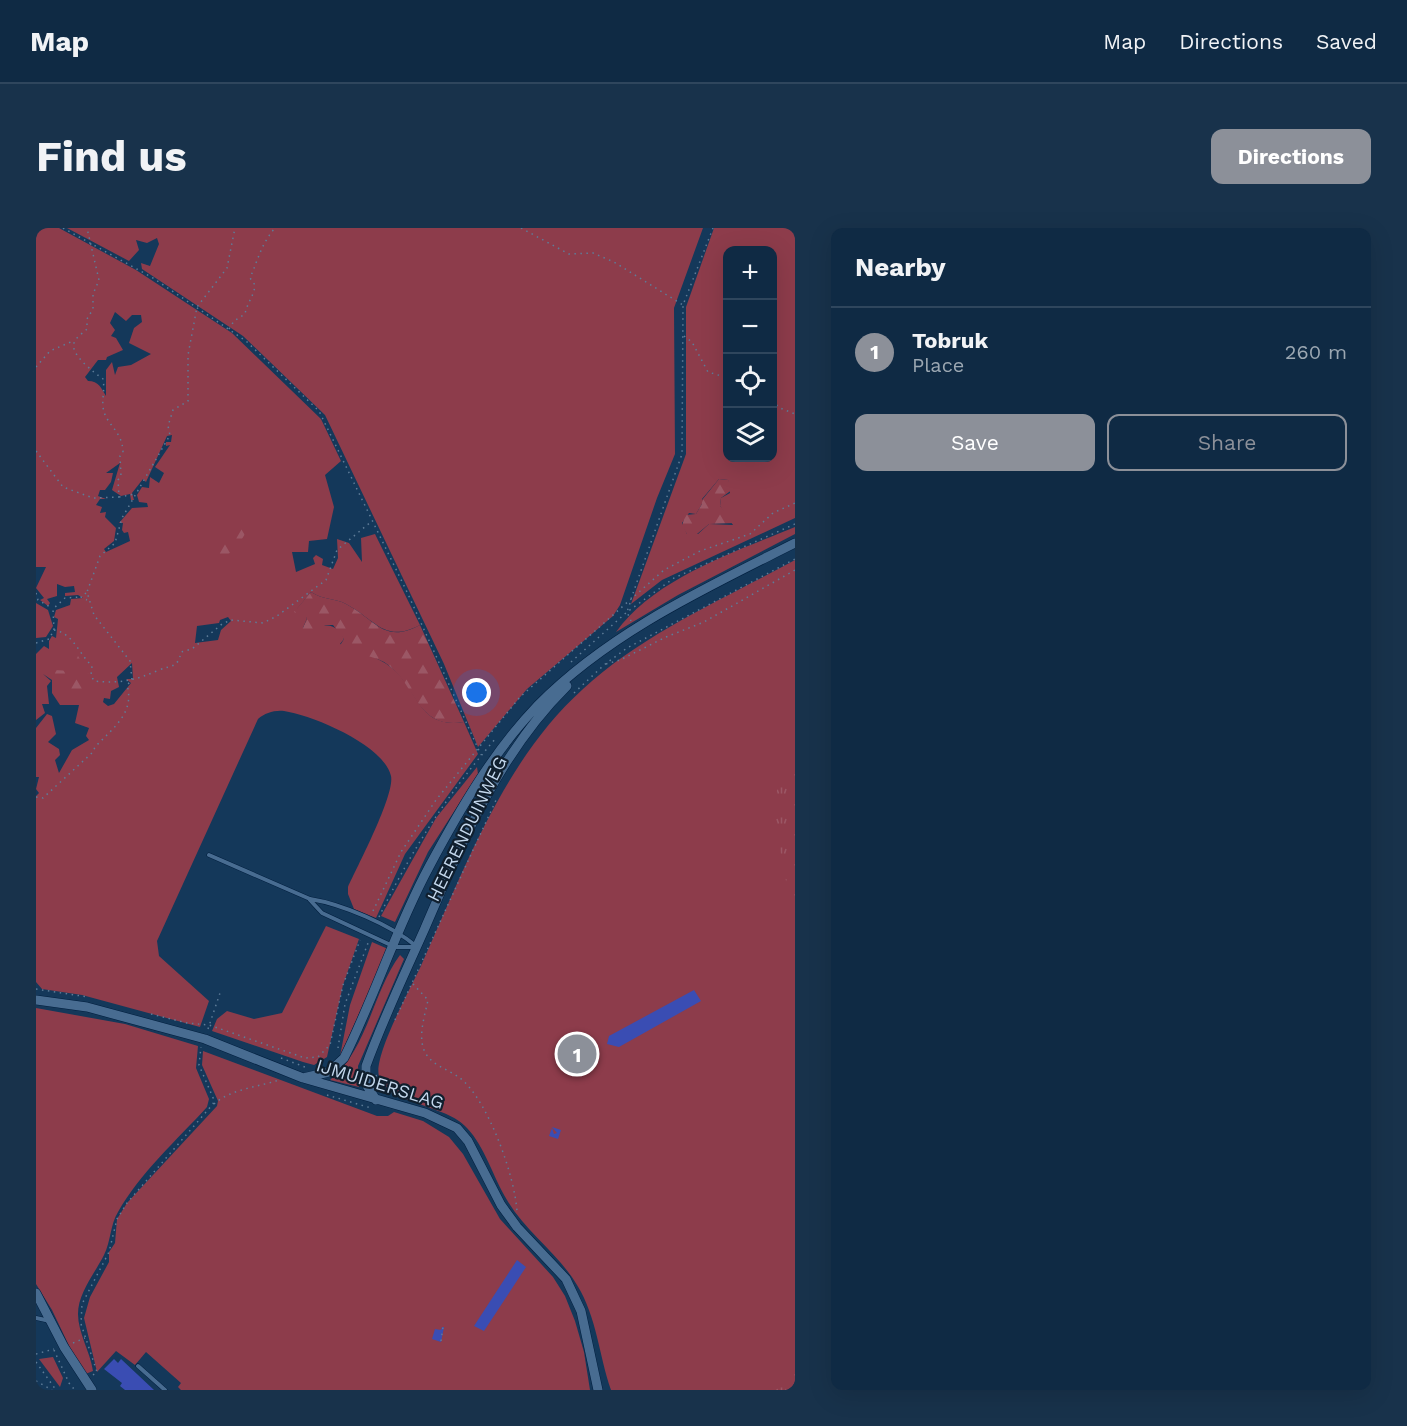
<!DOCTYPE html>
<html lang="en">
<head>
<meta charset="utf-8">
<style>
	:root { --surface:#0f2a44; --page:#18324b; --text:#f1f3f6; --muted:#9ba7b2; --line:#2f465d; --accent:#8c9099 }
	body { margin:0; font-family:"Work Sans",sans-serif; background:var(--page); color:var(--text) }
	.controls { position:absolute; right:18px; top:18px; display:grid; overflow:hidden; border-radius:12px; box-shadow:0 6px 24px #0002 }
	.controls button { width:54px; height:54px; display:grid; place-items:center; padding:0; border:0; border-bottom:2px solid var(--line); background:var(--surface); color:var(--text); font:30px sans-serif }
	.you { position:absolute; left:441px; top:465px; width:21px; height:21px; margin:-15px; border:4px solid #fff; border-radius:50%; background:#1a73e8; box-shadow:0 0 0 9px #1a73e833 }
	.badge { display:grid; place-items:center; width:39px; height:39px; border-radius:50%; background:var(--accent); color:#fff; font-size:20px; font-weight:700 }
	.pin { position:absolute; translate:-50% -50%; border:3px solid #fff; box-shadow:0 2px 6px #0006 }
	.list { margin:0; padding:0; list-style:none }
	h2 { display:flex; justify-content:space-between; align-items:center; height:78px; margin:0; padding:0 24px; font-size:26px }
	h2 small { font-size:20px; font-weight:400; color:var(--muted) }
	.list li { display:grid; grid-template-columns:39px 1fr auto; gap:18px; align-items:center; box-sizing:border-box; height:90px; padding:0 24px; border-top:2px solid var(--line) }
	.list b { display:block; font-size:22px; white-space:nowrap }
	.list p { margin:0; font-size:20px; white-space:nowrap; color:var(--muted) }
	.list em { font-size:20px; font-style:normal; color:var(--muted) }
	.actions { display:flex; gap:12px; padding:18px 24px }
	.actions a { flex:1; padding:14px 0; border:2px solid var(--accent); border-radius:12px; text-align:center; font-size:21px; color:var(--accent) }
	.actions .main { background:var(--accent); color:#fff }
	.icon { flex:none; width:33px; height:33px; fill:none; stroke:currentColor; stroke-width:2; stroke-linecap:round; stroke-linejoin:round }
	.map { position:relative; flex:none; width:759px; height:1162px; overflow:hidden; border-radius:12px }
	header { display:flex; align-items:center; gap:36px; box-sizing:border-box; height:84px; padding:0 30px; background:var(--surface); border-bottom:2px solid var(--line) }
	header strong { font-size:28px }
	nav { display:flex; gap:33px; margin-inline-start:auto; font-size:21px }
	.intro { display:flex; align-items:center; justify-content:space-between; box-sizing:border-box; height:144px; padding:0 36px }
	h1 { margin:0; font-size:42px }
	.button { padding:15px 27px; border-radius:12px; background:var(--accent); color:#fff; font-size:21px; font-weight:700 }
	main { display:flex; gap:36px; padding:0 36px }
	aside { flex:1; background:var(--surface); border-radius:12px; box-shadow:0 6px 24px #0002 }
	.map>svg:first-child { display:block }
	.grass { fill:#8d3c4b; fill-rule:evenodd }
	.forest { fill:url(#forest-firs) }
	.park { fill:url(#park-tufts) }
	.building { fill:#3a4db3 }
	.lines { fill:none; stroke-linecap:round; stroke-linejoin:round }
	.service-casing { stroke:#001e3e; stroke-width:5 }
	.tertiary-casing { stroke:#001e3e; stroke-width:10 }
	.path { stroke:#5e7c98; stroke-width:1.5; stroke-dasharray:1.5 4.5; stroke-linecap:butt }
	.service { stroke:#486c91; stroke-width:4 }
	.tertiary { stroke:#486c91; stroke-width:9 }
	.labels { text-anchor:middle; stroke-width:4.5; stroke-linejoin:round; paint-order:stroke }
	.street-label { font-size:18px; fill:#c4d8ed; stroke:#101f2e }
</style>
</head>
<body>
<header>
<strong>Map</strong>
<nav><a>Map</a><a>Directions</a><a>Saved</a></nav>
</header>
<div class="intro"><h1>Find us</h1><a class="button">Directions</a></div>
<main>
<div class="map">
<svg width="759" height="1162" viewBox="0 0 759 1162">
	<defs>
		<pattern id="forest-firs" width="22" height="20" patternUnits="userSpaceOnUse" patternTransform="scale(1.5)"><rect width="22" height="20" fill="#8d3c4b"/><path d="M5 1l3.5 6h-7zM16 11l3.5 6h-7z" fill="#9b5765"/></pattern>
		<pattern id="park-tufts" width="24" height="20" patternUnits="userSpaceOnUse" patternTransform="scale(1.5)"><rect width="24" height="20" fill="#8d3c4b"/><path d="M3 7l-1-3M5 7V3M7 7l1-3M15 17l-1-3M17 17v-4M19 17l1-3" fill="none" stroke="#9b5765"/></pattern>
	</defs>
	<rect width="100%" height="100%" fill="#14385a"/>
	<path class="grass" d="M0,0H23L100,42L196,105L285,191L305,233L289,247L298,279L291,311L273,313L272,324H256L260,344L279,336L277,330L280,327L287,331L286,337L297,341L302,330L301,311L313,315L326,334L325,310L339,306L384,397C348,416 339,391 310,376C299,370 287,372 275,364L261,381L271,390L267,400C284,398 299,391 308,411L304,416C321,423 341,428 356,440C384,463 381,501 428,494L442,526L369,626L340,690L318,681L312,666V659C321,639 359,567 355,548C348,517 276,487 248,483C238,482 229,485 222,491L121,713L123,728L173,773L164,799L46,767L6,761L0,754V568L3,565L0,561L3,549H0V500L11,486L16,488L20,506L12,514L23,521L24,527L19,532L23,545L36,522L53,512L50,508L53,500L39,495L43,477H24L16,465V452L7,446L15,453L11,458L13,476H6L9,485L0,492V426L8,418L13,421V413L16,408L20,410L22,391L18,389L20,382L34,377L35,371L47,370L42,367L29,368V365L39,364L38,358L29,359L21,356V368L11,371L14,375L12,378L4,372L8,370L0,360L10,339H0ZM79,84L90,93L96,87H105L106,94L98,100L93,115L115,126L95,137L82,139L79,147L76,134L70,142V168C65,160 63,153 52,153L49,149L62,132H70L71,129L87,122L80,110L75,108L79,102L74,95ZM136,207L135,214H130V218L134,217L119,239L128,245L123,255L114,249L113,260L106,259L101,267L103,274L111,275L112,279L96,280L83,295H87L86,302L88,305L92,304L94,313L70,324L68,321L78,313L80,300L69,289L70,284L64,285L66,279L60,277L64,271H70L62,268L64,262H69L75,254L77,245H70L84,235L76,262L85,268L94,266L95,272H98L96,265L107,251L110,254L131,208ZM192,389L195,393L185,402L182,412L159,415L161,398L183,395L184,392ZM96,435L97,451H90L95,455L78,476L72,478L67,474L68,470L74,471L75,463L83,459L81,449Z
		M31,0H667L638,80L639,226L621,270L584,377L577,388L491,461L442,519L408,436L289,187L207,108L106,41L105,35L114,38L123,16L121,10L111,15L100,12L103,22L93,33Z
		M678,0H759V290L626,352L595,376L650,226V79ZM692,22H736V230H692ZM683,251L692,252L694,265L685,270L684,278L697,297L673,296L662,306H651L646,295L653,285L660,286L666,276V271Z
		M759,299V306L642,367L580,404C619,350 699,324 759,299Z
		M759,332V1162H575C563,1128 561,1089 541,1057C522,1025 490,1004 471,972C457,949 449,919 431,900C410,876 353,877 343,848C337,829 374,761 384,740C427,644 467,533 547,461C608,405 688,371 759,332Z
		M0,375L12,382L17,398L10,409L0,410Z
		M441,539L442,546L392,624L359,694L345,688L400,590Z
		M290,698L323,711L307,757L291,829L278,837L267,834L176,803L181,791L191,783L218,791L246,785Z
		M336,714L352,721L304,828L314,777Z
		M364,727L368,731L322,838L323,859L294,852C332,821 336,765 364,727Z
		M0,780L89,796L162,818L160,840L173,871L171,879C141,912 104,945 82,984C74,997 75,1013 68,1027C59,1045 42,1065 42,1086C42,1105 54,1123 57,1143L47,1147L16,1082L0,1056Z
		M167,823L341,888H352L358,884L387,893L413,909L427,926L464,991L517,1049L529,1068L539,1093L548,1124L554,1162H145L142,1159L145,1155L110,1124L99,1137L80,1123L61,1144L48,1090L54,1069L73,1034V1024L79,1015L81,991L91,975L181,878L182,873L166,837Z
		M17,1129L27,1150L24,1159L3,1131Z"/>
	<path class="forest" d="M683,251L692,252L697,261L685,270L684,278L699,295L673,296L661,306H651L646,298L649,287L660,286L666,276V272Z
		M201,290L212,301L201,319L178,338L181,319L197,311Z
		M275,364C287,372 299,370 310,376C339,391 348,417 384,397L428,494C379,502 382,456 348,434C334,426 316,427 303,419L308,411L297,397H289L277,408H267L265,405L271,390L258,384Z
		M42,428L60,459L52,473L34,469L32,457L20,455L18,442L35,443Z"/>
	<path class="park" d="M759,540V673L751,658L734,571Z
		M759,1135V1162H722Z"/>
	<path class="building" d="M658,762L665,773L583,819L571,816L573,808Z
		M516,899L525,902L522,911L513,908L516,900L518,906L521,905Z
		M481,1032L490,1039L448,1103L438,1098Z
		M406,1099H408L405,1114L396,1111L399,1101L405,1102Z
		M78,1131L82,1135L85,1131L118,1162H89L84,1158L86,1155L68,1141Z"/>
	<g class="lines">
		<defs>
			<path id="service" d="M173,627L274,671C306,676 355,697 380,718
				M274,672L286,685L359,719H379
				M0,1090L14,1093
				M102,1138L129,1162"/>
			<path id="tertiary" d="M0,772L51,779L169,811L267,850L389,885L421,900L432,913L465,977L481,999L530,1051L545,1083L562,1162
				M267,850L293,844L308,830C339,768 360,700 393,639C424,581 457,524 502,477C574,404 670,360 759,315
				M340,872L330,856V838C347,791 369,745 389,700C426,614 463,525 531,458
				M0,1065L28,1119L56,1162"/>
		</defs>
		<use href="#service" class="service-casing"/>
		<use href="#tertiary" class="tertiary-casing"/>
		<path class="path" d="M27,0L117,50L210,113L283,183L371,364L445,527
			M485,0L533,26L557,25L578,34L647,77
			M193,101L198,93L209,86C211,75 218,68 219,57L214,50C222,32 225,16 239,0
			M648,108L656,114L672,144L692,150
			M0,139L14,123L37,113
			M736,173L744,180L759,186
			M0,223L27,259L57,270L83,269L82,252L85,248L84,228L87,225C87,202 69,197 67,179C66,170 69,161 67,151C59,145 34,127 38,115C40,109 47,105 51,101V91L57,81V66L63,52L51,0
			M83,269L99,266
			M0,365L2,372L16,380
			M50,365L45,369L51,372
			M595,371L646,226L647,77L677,0
			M594,375L591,384L595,393
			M18,402C37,405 43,426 56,438L55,447L58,453C84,456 100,452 123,442C136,437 142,440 145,424L156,421L186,396L195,392L227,395L241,388L290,352L301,322L336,293
			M0,415L13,411L18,402L17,381L29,370L45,369
			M535,434L591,384L638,350L759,296
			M570,436L584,432L630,409L668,394L759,342
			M538,465L568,437L591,420L759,331
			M0,569L7,570L57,524L59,519C77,500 99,485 91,457L96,452L94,433L58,387L51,364L64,328L79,315L86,290L134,207L132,198L137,182L152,173V127L161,79L191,40L199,0
			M337,683L365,624L400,572L484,469L628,342L664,323L714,306L737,285L759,275
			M343,689C376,621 411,567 460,510
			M377,756L392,772C389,787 382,807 388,822C394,837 412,841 424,850C452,872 479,948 481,984
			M0,761L52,769
			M115,786L151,795L173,797L269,830L282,829L294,817L307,757L324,712
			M359,792L461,570
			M172,801L184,765
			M302,820L309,776L332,715
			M245,830L269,839
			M340,847L342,853L356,865
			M291,867L335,880
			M178,876C195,861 222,859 243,852
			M405,1113L407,1099
			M37,1115L49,1110
			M18,1122L33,1155L38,1161
			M0,1126L18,1121
			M0,1134L20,1162
			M57,1147L61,1144L45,1096L46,1076L73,1024L81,991L91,975L177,876L178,872L163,837L165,819
			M0,1153L16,1162"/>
		<use href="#service" class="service"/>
		<use href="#tertiary" class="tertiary"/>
	</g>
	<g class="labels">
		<g class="street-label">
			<text transform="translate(431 601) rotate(-64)" y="6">HEERENDUINWEG</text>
			<text transform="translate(344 856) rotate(17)" y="6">IJMUIDERSLAG</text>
		</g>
	</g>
</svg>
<div class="controls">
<button>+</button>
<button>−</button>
<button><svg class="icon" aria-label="locate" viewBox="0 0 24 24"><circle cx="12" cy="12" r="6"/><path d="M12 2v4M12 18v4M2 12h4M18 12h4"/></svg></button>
<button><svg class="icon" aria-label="layers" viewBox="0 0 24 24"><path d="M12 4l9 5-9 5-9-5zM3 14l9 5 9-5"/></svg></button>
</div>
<div class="you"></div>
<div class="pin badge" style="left:541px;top:826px">1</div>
</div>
<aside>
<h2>Nearby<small></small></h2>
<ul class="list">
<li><span class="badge">1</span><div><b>Tobruk</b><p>Place</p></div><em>260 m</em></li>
</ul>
<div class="actions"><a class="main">Save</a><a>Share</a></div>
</aside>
</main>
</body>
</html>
